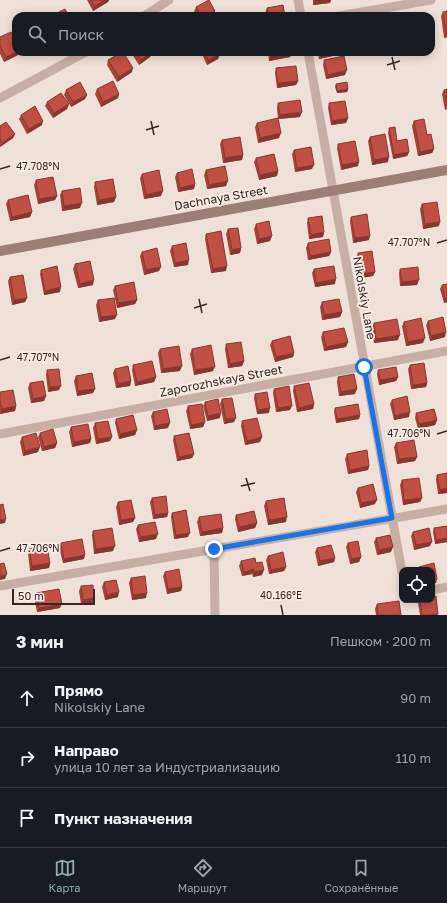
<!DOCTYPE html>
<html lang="ru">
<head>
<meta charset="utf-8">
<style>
	:root { --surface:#171b24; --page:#20242c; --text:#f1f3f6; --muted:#9ea1a6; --line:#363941; --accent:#92abaa }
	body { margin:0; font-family:"Golos Text",sans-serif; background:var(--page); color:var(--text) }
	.controls { position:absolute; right:12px; bottom:12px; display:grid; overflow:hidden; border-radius:8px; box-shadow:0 2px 10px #0003 }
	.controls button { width:36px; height:36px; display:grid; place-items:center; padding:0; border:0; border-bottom:1px solid var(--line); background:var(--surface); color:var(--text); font:20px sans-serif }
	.scale { position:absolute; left:12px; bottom:10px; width:83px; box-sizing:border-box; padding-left:4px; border:2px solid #332826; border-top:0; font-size:11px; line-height:14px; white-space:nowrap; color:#332826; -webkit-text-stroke:3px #f8ece4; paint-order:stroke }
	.stop { position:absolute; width:12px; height:12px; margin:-9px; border:3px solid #1a73e8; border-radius:50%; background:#fff }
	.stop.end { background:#1a73e8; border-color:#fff; box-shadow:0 1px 4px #0008 }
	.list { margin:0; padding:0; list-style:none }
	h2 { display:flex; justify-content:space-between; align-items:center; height:52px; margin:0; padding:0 16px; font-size:17px }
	h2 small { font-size:13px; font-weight:400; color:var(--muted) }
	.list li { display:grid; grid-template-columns:26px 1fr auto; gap:12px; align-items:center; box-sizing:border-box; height:60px; padding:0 16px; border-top:1px solid var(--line) }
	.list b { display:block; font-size:15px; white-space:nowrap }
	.list p { margin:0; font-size:13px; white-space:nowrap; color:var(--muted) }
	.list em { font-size:13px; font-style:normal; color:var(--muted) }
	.icon { flex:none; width:22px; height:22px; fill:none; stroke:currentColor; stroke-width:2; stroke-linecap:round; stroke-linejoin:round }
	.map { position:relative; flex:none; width:447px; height:615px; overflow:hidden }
	.search { position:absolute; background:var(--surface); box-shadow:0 2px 10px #0003; left:12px; right:12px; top:12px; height:44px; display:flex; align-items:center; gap:10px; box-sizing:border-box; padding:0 14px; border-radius:12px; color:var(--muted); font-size:15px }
	.sheet { height:232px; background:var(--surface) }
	nav { display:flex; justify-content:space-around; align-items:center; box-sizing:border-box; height:56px; border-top:1px solid var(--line); background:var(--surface); font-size:11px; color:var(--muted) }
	nav a { display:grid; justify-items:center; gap:2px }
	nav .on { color:var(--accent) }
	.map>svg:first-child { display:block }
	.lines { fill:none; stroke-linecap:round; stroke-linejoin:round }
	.street { stroke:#c7afa5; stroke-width:9 }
	.secondary { stroke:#9b7e76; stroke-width:10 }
	.wall { fill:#a7443a }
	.shaded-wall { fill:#883730 }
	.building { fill:#c24f44; stroke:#883730 }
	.route { stroke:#1a73e8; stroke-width:5 }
	.ticks { fill:none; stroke:#332826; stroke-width:1.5 }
	.labels { text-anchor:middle; stroke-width:3.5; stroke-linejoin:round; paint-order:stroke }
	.street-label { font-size:12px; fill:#332826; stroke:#f8ece4 }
	.ticks-label { font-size:10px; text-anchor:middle; fill:#332826; stroke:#f8ece4; stroke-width:3.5; stroke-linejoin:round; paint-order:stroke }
</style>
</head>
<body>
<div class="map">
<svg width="447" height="615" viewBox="0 0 447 615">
	<rect width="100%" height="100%" fill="#f0e1d8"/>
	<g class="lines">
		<path class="street" d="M298,0L301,16
			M144,16L169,0
			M339,16L431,0
			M308,52L402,572
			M0,98L86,52
			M0,434L447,351
			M214,549L215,615
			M0,586L447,509
			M432,590L447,587"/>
		<path class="secondary" d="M0,251L447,170"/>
	</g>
	<path class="wall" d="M87,0H109L108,2L93,11Z
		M313,0H331L330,3L313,5Z
		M196,7L215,11L213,15L212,16H196L194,12Z
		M267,8L285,16H266L265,13Z
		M443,12L447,37L444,38L441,16Z
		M0,37L16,52H20L18,55L4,62L0,54Z
		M133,52H152L150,57L139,65L132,54Z
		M201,52H219L220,54L218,59L207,65Z
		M268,52H292L290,57L269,61Z
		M318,52H343L342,54L319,59Z
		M108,60L132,72L117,82L107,65Z
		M324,60L345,75L326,79L323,65Z
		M276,68L298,81L296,85L277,88L275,73Z
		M336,84L348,89L347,92L337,93L335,87Z
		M97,89L119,94L118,98L101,107L95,94Z
		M447,89V109L445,110L442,94L444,90Z
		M66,90L87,95L85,99L71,107L64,95Z
		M47,102L69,104L67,109L53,118L45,106Z
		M278,103L300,117L278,119L277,108Z
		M329,103L348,118L346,123L331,125L328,108Z
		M21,115L42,125L27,134L19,119Z
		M414,121L427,135L434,149L432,153L418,156L412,126Z
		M257,123L279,138L258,143L255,127Z
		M0,126L15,134L13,138L0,147Z
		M389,128L397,141L409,152L407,156L393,159L388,133Z
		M370,137L388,162L372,165L368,141Z
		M222,140L243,155L242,160L223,163L220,144Z
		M338,144L358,166L341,170L337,148Z
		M294,150L312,169L295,172L292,154Z
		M256,158L278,171L277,176L259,180L254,162Z
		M206,170L226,186L207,189L204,175Z
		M177,173L195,184L194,189L178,192L175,177Z
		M142,174L161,196L144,199L140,178Z
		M36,180L57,196L55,200L38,204L34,185Z
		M95,182L116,197L114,202L97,205L94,187Z
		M62,191L80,208L62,211L60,195Z
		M8,200L32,212L30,217L10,221L6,204Z
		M422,204L439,226L423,229L420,209Z
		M351,217L369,240L353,243L350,221Z
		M308,218L324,232L323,237L309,239L307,223Z
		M256,224L270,241L257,244L254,229Z
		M228,229L241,248L240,253L230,255L226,234Z
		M206,234L226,271L211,273L205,239Z
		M308,243L331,252L329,256L308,260L306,248Z
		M172,246L188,265L174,267L170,251Z
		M142,252L159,271L144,275L140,256Z
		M358,253L375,272L373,276L360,278L356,258Z
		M75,264L93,285L78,288L73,269Z
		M314,269L335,284L315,287L312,273Z
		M400,269L417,285L400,286L399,273Z
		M41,270L60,292L44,295L40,274Z
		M10,277L27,298L25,302L12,305L8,281Z
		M442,285L447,302L444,303L440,289Z
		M115,286L137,300L135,304L117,308L113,290Z
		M98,300L115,319L99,322L96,305Z
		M322,302L342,312L340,317L322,320L320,307Z
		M428,321L445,337L430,341L426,325Z
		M404,322L423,343L406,346L402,326Z
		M374,323L398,340L374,343L372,328Z
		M323,332L348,342L346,347L324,351L321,337Z
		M272,341L294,353L293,357L275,362L270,345Z
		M226,344L244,361L242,366L228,368L225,349Z
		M160,349L180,371L161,373L158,353Z
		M192,349L213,371L194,375L190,354Z
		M133,365L156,377L154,382L135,386L132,370Z
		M410,365L427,383L426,387L411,389L408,369Z
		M115,369L131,381L130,386L116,388L113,373Z
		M47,370L59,390L48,392L46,375Z
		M378,370L398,377L396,381L379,385L377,374Z
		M76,376L95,389L93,393L77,396L74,381Z
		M338,377L355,394L339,396L337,382Z
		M30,383L46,396L44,401L31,403L28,388Z
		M294,386L314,404L313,409L297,412L293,391Z
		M274,389L290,410L276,412L273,393Z
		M0,392L16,406L15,411L0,414Z
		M255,394L269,413L257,414L254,398Z
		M222,399L234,422L224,424L220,404Z
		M392,400L409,417L394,420L390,404Z
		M205,402L220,418L207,421L203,406Z
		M188,406L205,422L203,427L190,429L186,411Z
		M335,408L360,415L359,419L336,423L334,412Z
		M153,412L168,428L154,430L151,416Z
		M416,413L437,420L435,425L418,429L415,418Z
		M116,419L137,430L135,435L119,439L115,423Z
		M242,421L262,437L260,442L245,445L241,426Z
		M95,423L112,437L110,441L96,444L93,428Z
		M71,427L91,439L90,443L72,447L69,432Z
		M40,433L57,443L55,448L42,451L38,437Z
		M174,436L194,454L192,458L177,461L173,440Z
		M22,437L38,452L23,456L20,442Z
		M396,443L417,457L415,461L397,464L394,447Z
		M347,454L369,466L368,470L348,474L345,459Z
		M447,473V493L438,494L436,479L437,475Z
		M402,480L422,498L420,502L403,505L400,485Z
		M358,488L375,504L360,508L356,492Z
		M152,498L168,513L167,517L153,519L150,502Z
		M266,501L286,522L268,525L264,506Z
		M118,502L135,518L133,522L119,525L116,507Z
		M172,513L188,537L174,539L171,517Z
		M236,515L257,523L255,528L238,532L235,519Z
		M199,517L223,528L222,533L200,536L197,522Z
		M138,525L156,539L139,542L136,529Z
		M447,526V542L435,544L433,532L434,528Z
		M93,531L113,551L94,554L92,535Z
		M413,532L430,546L414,550L411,536Z
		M376,538L391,552L377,555L374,542Z
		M61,543L84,559L63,563L59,547Z
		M348,543L361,557L359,562L350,564L346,547Z
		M317,548L335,558L334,562L318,566L315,552Z
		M29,549L50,563L49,568L30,571L28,553Z
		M268,556L286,567L284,571L269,574L266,560Z
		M241,561L256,563L262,575L253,577L252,574L242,576L239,566Z
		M165,572L182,587L181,591L167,594L163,576Z
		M131,578L146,598L132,600L129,583Z
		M104,582L118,597L105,600L102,587Z
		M81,586L94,598L93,603L81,604L79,591Z
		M36,593L60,608L37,612L34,598Z
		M419,600H432L438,615H420L418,603Z
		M377,604L401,615H376L375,609Z"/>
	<path class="shaded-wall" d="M105,0H109L108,2L93,11L95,6Z
		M315,0H331L330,3L313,5Z
		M215,11L213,15L212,16H206Z
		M446,33H447V37L444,38Z
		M17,52H20L18,55L4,62L6,57Z
		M152,52L150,57L139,65L141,60Z
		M331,52H343L342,54L319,59L321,54Z
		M352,52H370L350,56Z
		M292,53L290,57L269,61L271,56Z
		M220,54L218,59L207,65L208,60Z
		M133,68L132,72L117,82L119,77Z
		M347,70L345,75L326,79L328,75Z
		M298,81L296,85L277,88L278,83Z
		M348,89L347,92L337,93V91Z
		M119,94L118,98L101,107L103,102Z
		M87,95L85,99L71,107L73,102Z
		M69,104L67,109L53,118L54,113Z
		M302,112L300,117L278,119L280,115Z
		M348,118L346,123L331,125L332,121Z
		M43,121L42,125L27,134L29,129Z
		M281,133L279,138L258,143L260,138Z
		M15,134L13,138L0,147L2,143Z
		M434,149L432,153L418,156L420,152Z
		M409,152L407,156L393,159L394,155Z
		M243,155L242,160L223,163L225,158Z
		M389,157L388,162L372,165L374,160Z
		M359,162L358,166L341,170L342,165Z
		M314,165L312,169L295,172L297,168Z
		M278,171L277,176L259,180L260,175Z
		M228,181L226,186L207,189L209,185Z
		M195,184L194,189L178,192L180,188Z
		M163,191L161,196L144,199L146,195Z
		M57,196L55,200L38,204L39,199Z
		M116,197L114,202L97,205L99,200Z
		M82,203L80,208L62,211L64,206Z
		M32,212L30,217L10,221L12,217Z
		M440,222L439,226L423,229L425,224Z
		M324,232L323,237L309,239L311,235Z
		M272,236L270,241L257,244L259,239Z
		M370,236L369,240L353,243L355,238Z
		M241,248L240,253L230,255L232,250Z
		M331,252L329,256L308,260L310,256Z
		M189,260L188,265L174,267L175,263Z
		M227,266L226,271L211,273L213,269Z
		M161,267L159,271L144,275L146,270Z
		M375,272L373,276L360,278L361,274Z
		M336,279L335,284L315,287L316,283Z
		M94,280L93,285L78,288L80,284Z
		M419,280L417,285L400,286L402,282Z
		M61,287L60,292L44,295L45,291Z
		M27,298L25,302L12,305L14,300Z
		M445,298H447V302L444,303Z
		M137,300L135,304L117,308L118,303Z
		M342,312L340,317L322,320L324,315Z
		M117,315L115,319L99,322L101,317Z
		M446,332L445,337L430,341L431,336Z
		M400,335L398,340L374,343L376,339Z
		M425,338L423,343L406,346L408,342Z
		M348,342L346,347L324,351L326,347Z
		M294,353L293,357L275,362L276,357Z
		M244,361L242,366L228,368L230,364Z
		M182,366L180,371L161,373L163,369Z
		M215,367L213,371L194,375L195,370Z
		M156,377L154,382L135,386L137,382Z
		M398,377L396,381L379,385L380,380Z
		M131,381L130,386L116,388L118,384Z
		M427,383L426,387L411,389L413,385Z
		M61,386L59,390L48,392L50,387Z
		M95,389L93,393L77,396L78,391Z
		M357,389L355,394L339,396L341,392Z
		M46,396L44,401L31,403L33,399Z
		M314,404L313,409L297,412L299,408Z
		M16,406L15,411L0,414L2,409Z
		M292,406L290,410L276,412L278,408Z
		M270,408L269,413L257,414L258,410Z
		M410,412L409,417L394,420L395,416Z
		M221,413L220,418L207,421L208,416Z
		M360,415L359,419L336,423L337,419Z
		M236,418L234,422L224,424L226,419Z
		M437,420L435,425L418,429L419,424Z
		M205,422L203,427L190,429L191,425Z
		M170,423L168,428L154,430L155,426Z
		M137,430L135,435L119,439L120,434Z
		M112,437L110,441L96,444L98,439Z
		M262,437L260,442L245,445L247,441Z
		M91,439L90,443L72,447L74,442Z
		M57,443L55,448L42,451L44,447Z
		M40,447L38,452L23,456L25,451Z
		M194,454L192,458L177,461L179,457Z
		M417,457L415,461L397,464L399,459Z
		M369,466L368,470L348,474L350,470Z
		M447,488V493L438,494L440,490Z
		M422,498L420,502L403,505L404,500Z
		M377,500L375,504L360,508L361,503Z
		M168,513L167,517L153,519L155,515Z
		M287,517L286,522L268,525L269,520Z
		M135,518L133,522L119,525L121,520Z
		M6,519L5,523L0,524V520Z
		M257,523L255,528L238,532L239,527Z
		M223,528L222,533L200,536L202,532Z
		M190,533L188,537L174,539L176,535Z
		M158,534L156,539L139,542L140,537Z
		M447,538V542L435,544L436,540Z
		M432,542L430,546L414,550L416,545Z
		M115,546L113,551L94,554L96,549Z
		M393,547L391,552L377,555L379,550Z
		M85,555L84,559L63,563L64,559Z
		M361,557L359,562L350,564L351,559Z
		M335,558L334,562L318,566L320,561Z
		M50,563L49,568L30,571L32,566Z
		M286,567L284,571L269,574L271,570Z
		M254,569L252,574L242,576L244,572Z
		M264,570L262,575L253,577L254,572Z
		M7,574L5,579L0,580V576Z
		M437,579L436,583L432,584V580Z
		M182,587L181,591L167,594L168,589Z
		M119,592L118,597L105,600L107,595Z
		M147,593L146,598L132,600L133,595Z
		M94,598L93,603L81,604L83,600Z
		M62,604L60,608L37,612L39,608Z"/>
	<path class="building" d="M91,0H105L95,6Z
		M209,0L215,11L206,16H201L196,7Z
		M283,5L285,16H268L267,8Z
		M65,9L69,16H51Z
		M447,11V33H446L443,12Z
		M11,32L16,42V52H17L6,57L0,46V37Z
		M122,52H123L133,68L119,77L108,60Z
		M135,52H152L141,60Z
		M204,52H219L220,54L208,60Z
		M270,52H292V53L271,56Z
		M320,52H331L321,54Z
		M344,56L347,70L328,75L324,60Z
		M296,66L298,81L278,83L276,68Z
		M113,81L119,94L103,102L97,89Z
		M80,82L87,95L73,102L66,90Z
		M347,82L348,89L337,91L336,84Z
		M447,89V105L444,90Z
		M61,93L69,104L54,113L47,102Z
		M300,100L302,112L280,115L278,103Z
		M345,101L348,118L332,121L329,103Z
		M35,106L43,121L29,129L21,115Z
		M278,118L281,133L260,138L257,123Z
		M424,119L427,135L431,134L434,149L420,152L414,121Z
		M6,122L15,134L2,143L0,140V126Z
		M395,127L397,141L407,139L409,152L394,155L389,128Z
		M385,134L389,157L374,160L370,137Z
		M240,137L243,155L225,158L222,140Z
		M355,141L359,162L342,165L338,144Z
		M311,147L314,165L297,168L294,150Z
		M274,154L278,171L260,175L256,158Z
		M225,166L228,181L209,185L206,170Z
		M192,169L195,184L180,188L177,173Z
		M159,170L163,191L146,195L142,174Z
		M53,177L57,196L39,199L36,180Z
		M113,179L116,197L99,200L95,182Z
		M80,188L82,203L64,206L62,191Z
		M28,195L32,212L12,217L8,200Z
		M437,202L440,222L425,224L422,204Z
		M367,214L370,236L355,238L351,217Z
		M322,216L324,232L311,235L308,218Z
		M269,221L272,236L259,239L256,224Z
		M238,228L241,248L232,250L228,229Z
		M221,231L227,266L213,269L206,234Z
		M329,239L331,252L310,256L308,243Z
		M186,243L189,260L175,263L172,246Z
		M157,248L161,267L146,270L142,252Z
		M372,251L375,272L361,274L358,253Z
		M90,261L94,280L80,284L75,264Z
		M57,266L61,287L45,291L41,270Z
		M334,266L336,279L316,283L314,269Z
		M418,267L419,280L402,282L400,269Z
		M23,275L27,298L14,300L10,277Z
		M134,282L137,300L118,303L115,286Z
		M447,284V298H445L442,285Z
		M114,298L117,315L101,317L98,300Z
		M339,299L342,312L324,315L322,302Z
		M443,317L446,332L431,336L428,321Z
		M421,318L425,338L408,342L404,322Z
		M397,319L400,335L376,339L374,323Z
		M344,328L348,342L326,347L323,332Z
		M290,336L294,353L276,357L272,341Z
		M241,342L244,361L230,364L226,344Z
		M211,345L215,367L195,370L192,349Z
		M179,346L182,366L163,369L160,349Z
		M152,361L156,377L137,382L133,365Z
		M424,363L427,383L413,385L410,365Z
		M128,366L131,381L118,384L115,369Z
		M396,367L398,377L380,380L378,370Z
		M59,369L61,386L50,387L47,370Z
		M92,373L95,389L78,391L76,376Z
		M354,374L357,389L341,392L338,377Z
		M43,381L46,396L33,399L30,383Z
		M309,383L314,404L299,408L294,386Z
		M289,386L292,406L278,408L274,389Z
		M13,390L16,406L2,409L0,401V392Z
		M267,392L270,408L258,410L255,394Z
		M407,396L410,412L395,416L392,400Z
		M232,398L236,418L226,419L222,399Z
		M218,399L221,413L208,416L205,402Z
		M202,404L205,422L191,425L188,406Z
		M358,404L360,415L337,419L335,408Z
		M167,409L170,423L155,426L153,412Z
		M434,409L437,420L419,424L416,413Z
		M133,415L137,430L120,434L116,419Z
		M257,418L262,437L247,441L242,421Z
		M108,421L112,437L98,439L95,423Z
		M88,424L91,439L74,442L71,427Z
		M53,429L57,443L44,447L40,433Z
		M36,433L40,447L25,451L22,437Z
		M189,433L194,454L179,457L174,436Z
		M414,440L417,457L399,459L396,443Z
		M367,450L369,466L350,470L347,454Z
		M447,473V488L440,490L437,475Z
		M419,478L422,498L404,500L402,480Z
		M373,484L377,500L361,503L358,488Z
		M166,496L168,513L155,515L152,498Z
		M284,498L287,517L269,520L266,501Z
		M131,500L135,518L121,520L118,502Z
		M3,504L6,519L0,520V505Z
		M186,510L190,533L176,535L172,513Z
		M254,511L257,523L239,527L236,515Z
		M221,514L223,528L202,532L199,517Z
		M155,522L158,534L140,537L138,525Z
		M447,526V538L436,540L434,528Z
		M112,528L115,546L96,549L93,531Z
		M429,528L432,542L416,545L413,532Z
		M390,535L393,547L379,550L376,538Z
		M82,539L85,555L64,559L61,543Z
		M358,541L361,557L351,559L348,543Z
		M331,545L335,558L320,561L317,548Z
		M47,546L50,563L32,566L29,549Z
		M283,552L286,567L271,570L268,556Z
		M255,558L256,563L262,562L264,570L254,572V569L244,572L241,561Z
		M4,563L7,574L0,576V564Z
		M434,563L437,579L432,580V570H419V567Z
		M179,569L182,587L168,589L165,572Z
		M145,576L147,593L133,595L131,578Z
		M116,580L119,592L107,595L104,582Z
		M93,585L94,598L83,600L81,586Z
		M59,589L62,604L39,608L36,593Z
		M436,596L438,614L428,615H422L420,600H432V597Z
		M399,601L401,615H378L377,604Z"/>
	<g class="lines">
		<path class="route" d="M214,549L392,518L364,367"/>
	</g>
	<path class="ticks" d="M392,57L395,70M387,65L400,61M151,121L154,135M146,130L159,126M0,169L10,166M437,243L447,240M199,299L202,313M194,308L207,304M0,360L10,357M437,434L447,431M246,478L250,491M241,486L255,483M0,551L10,548M281,605L283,615"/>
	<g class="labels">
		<g class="street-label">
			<text transform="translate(221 198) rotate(-10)" y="4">Dachnaya Street</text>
			<text transform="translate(364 298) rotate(80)" y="4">Nikolskiy Lane</text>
			<text transform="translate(221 381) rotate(-11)" y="4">Zaporozhskaya Street</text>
		</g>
	</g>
	<g class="ticks-label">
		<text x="38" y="170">47.708°N</text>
		<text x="409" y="246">47.707°N</text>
		<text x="38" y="361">47.707°N</text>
		<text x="409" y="437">47.706°N</text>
		<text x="38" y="552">47.706°N</text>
		<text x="281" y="599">40.166°E</text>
	</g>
</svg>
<div class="controls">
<button><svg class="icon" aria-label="locate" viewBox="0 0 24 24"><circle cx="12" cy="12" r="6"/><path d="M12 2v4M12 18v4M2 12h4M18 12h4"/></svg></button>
</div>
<div class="scale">50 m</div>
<div class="stop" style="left:364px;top:367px"></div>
<div class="stop end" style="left:214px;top:549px"></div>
<div class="search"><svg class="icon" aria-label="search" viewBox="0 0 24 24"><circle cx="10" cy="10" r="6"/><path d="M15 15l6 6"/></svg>Поиск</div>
</div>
<section class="sheet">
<h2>3 мин<small>Пешком · 200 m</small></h2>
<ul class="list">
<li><svg class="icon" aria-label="ahead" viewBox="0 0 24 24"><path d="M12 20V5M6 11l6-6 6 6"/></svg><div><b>Прямо</b><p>Nikolskiy Lane</p></div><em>90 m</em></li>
<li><svg class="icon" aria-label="right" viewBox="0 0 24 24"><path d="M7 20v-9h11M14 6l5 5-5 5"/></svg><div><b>Направо</b><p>улица 10 лет за Индустриализацию</p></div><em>110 m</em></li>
<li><svg class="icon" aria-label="arrive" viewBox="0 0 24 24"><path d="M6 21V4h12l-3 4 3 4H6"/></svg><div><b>Пункт назначения</b></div></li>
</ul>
</section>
<nav>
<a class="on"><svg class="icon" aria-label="map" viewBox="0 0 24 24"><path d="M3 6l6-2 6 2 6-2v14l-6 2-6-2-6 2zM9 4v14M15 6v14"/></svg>Карта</a>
<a><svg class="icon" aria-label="directions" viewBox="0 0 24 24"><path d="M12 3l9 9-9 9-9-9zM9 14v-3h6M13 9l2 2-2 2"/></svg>Маршрут</a>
<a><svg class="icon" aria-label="saved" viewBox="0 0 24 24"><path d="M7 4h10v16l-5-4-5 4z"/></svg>Сохранённые</a>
</nav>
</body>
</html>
